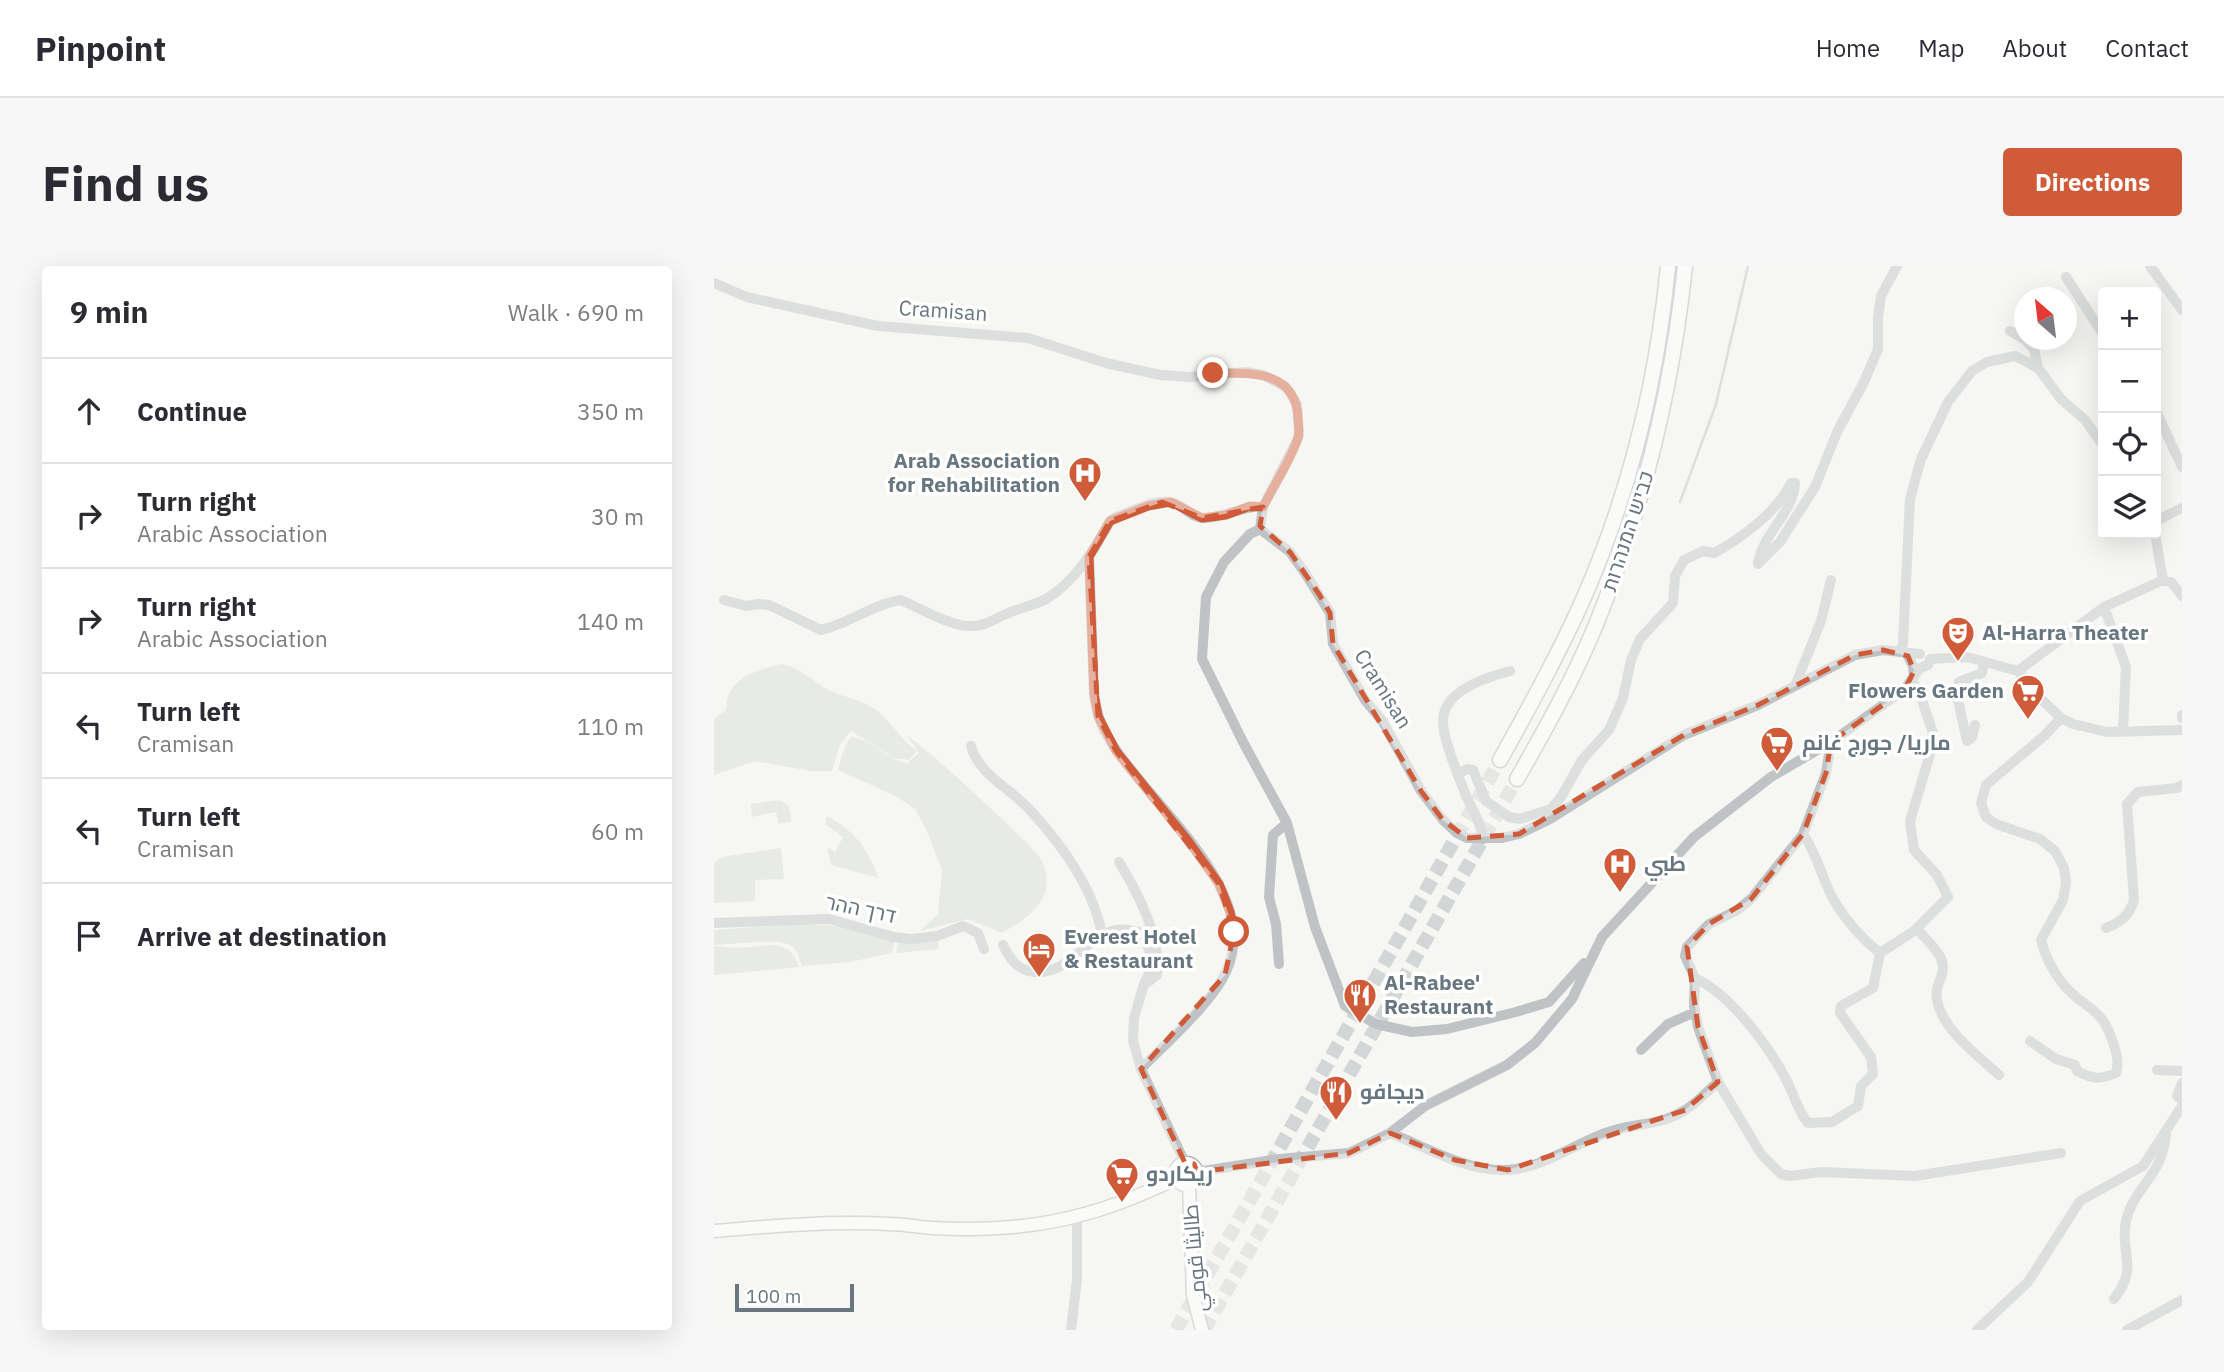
<!DOCTYPE html>
<html lang="en">
<head>
<meta charset="utf-8">
<style>
	:root { --surface:#fff; --page:#f7f7f7; --text:#2b2b33; --muted:#7c7c81; --line:#e1e1e2; --accent:#d05b39 }
	body { margin:0; font-family:"IBM Plex Sans",Cairo,Heebo,sans-serif; background:var(--page); color:var(--text) }
	.controls { position:absolute; right:21px; top:21px; display:grid; overflow:hidden; border-radius:7px; box-shadow:0 7px 28px #0002 }
	.controls button { width:63px; height:63px; display:grid; place-items:center; padding:0; border:0; border-bottom:2px solid var(--line); background:var(--surface); color:var(--text); font:35px sans-serif }
	.compass { position:absolute; left:1300px; top:21px; width:63px; height:63px; border-radius:50%; background:var(--surface); box-shadow:0 7px 28px #0002; rotate:332deg }
	.scale { position:absolute; left:21px; bottom:18px; width:119px; box-sizing:border-box; padding-left:7px; border:4px solid #687680; border-top:0; font-size:19px; line-height:24px; white-space:nowrap; color:#687680; -webkit-text-stroke:5px #fff; paint-order:stroke }
	.stop { position:absolute; width:21px; height:21px; margin:-16px; border:5px solid #d05b39; border-radius:50%; background:#fff }
	.stop.end { background:#d05b39; border-color:#fff; box-shadow:0 2px 7px #0008 }
	.list { margin:0; padding:0; list-style:none }
	h2 { display:flex; justify-content:space-between; align-items:center; height:91px; margin:0; padding:0 28px; font-size:30px }
	h2 small { font-size:23px; font-weight:400; color:var(--muted) }
	.list li { display:grid; grid-template-columns:46px 1fr auto; gap:21px; align-items:center; box-sizing:border-box; height:105px; padding:0 28px; border-top:2px solid var(--line) }
	.list b { display:block; font-size:26px; white-space:nowrap }
	.list p { margin:0; font-size:23px; white-space:nowrap; color:var(--muted) }
	.list em { font-size:23px; font-style:normal; color:var(--muted) }
	.icon { flex:none; width:38px; height:38px; fill:none; stroke:currentColor; stroke-width:2; stroke-linecap:round; stroke-linejoin:round }
	.map { position:relative; flex:none; width:1468px; height:1064px; overflow:hidden; border-radius:7px }
	header { display:flex; align-items:center; gap:42px; box-sizing:border-box; height:98px; padding:0 35px; background:var(--surface); border-bottom:2px solid var(--line) }
	header strong { font-size:33px }
	nav { display:flex; gap:38px; margin-inline-start:auto; font-size:24px }
	.intro { display:flex; align-items:center; justify-content:space-between; box-sizing:border-box; height:168px; padding:0 42px }
	h1 { margin:0; font-size:49px }
	.button { padding:18px 32px; border-radius:7px; background:var(--accent); color:#fff; font-size:24px; font-weight:700 }
	main { display:flex; gap:42px; padding:0 42px }
	aside { flex:1; background:var(--surface); border-radius:7px; box-shadow:0 7px 28px #0002 }
	.map>svg:first-child { display:block }
	.green { fill:#d7dcd4 }
	.lines { fill:none; stroke-linecap:round; stroke-linejoin:round }
	.stream { stroke:#bac3c8; stroke-width:2.5 }
	.highway-tunnel { stroke:#d2d6d6; stroke-width:14; stroke-dasharray:14 7; stroke-linecap:butt }
	.major-casing { stroke:#b3b7ba; stroke-width:15 }
	.highway-casing { stroke:#b2b6b8; stroke-width:17 }
	.minor { stroke:#bfc3c6; stroke-width:10 }
	.major { stroke:#fff; stroke-width:12 }
	.highway { stroke:#fff; stroke-width:14 }
	.route { stroke:#d05b39; stroke-width:9 }
	.marked { fill:none; stroke:#d05b39; stroke-width:5; stroke-dasharray:14 9; stroke-linejoin:round }
	.labels { text-anchor:middle; stroke-width:7; stroke-linejoin:round; paint-order:stroke }
	.street-label { font-size:21px; fill:#687680; stroke:#fff }
	.poi-label { font-size:21px; font-weight:bold; fill:#687680; stroke:#fff; text-anchor:start }
</style>
</head>
<body>
<header>
<strong>Pinpoint</strong>
<nav><a>Home</a><a>Map</a><a>About</a><a>Contact</a></nav>
</header>
<div class="intro"><h1>Find us</h1><a class="button">Directions</a></div>
<main>
<aside>
<h2>9 min<small>Walk · 690 m</small></h2>
<ul class="list">
<li><svg class="icon" aria-label="ahead" viewBox="0 0 24 24"><path d="M12 20V5M6 11l6-6 6 6"/></svg><div><b>Continue</b></div><em>350 m</em></li>
<li><svg class="icon" aria-label="right" viewBox="0 0 24 24"><path d="M7 20v-9h11M14 6l5 5-5 5"/></svg><div><b>Turn right</b><p>Arabic Association</p></div><em>30 m</em></li>
<li><svg class="icon" aria-label="right" viewBox="0 0 24 24"><path d="M7 20v-9h11M14 6l5 5-5 5"/></svg><div><b>Turn right</b><p>Arabic Association</p></div><em>140 m</em></li>
<li><svg class="icon" aria-label="left" viewBox="0 0 24 24"><path d="M17 20v-9H6M10 6l-5 5 5 5"/></svg><div><b>Turn left</b><p>Cramisan</p></div><em>110 m</em></li>
<li><svg class="icon" aria-label="left" viewBox="0 0 24 24"><path d="M17 20v-9H6M10 6l-5 5 5 5"/></svg><div><b>Turn left</b><p>Cramisan</p></div><em>60 m</em></li>
<li><svg class="icon" aria-label="arrive" viewBox="0 0 24 24"><path d="M6 21V4h12l-3 4 3 4H6"/></svg><div><b>Arrive at destination</b></div></li>
</ul>
</aside>
<div class="map">
<svg width="1468" height="1064" viewBox="0 0 1468 1064">
	<rect width="100%" height="100%" fill="#f6f6f3"/>
	<path class="green" d="M67,398C89,402 97,415 115,424C131,432 151,434 165,446C179,458 188,475 203,485L194,494L180,492L137,465L126,479L118,505H96L41,495L0,509V453L12,444C13,411 40,406 67,398Z
		M193,469C230,498 264,530 298,563C309,574 324,585 330,600C342,633 312,654 288,667L254,653L206,665L224,648L228,604L212,563L201,543L181,530L124,504L130,482L137,471C158,472 172,494 193,497L205,487Z
		M65,534L74,539L78,555L65,558L62,546L38,551L37,538Z
		M113,550C142,566 153,582 165,612L117,599L113,581L121,586L129,571L111,558Z
		M67,582L70,613L41,614V635L0,637V597L8,591Z
		M87,658L139,661L181,673L178,687L136,696L88,700C85,692 84,685 78,680C66,671 17,679 0,679V664Z
		M224,673L225,683L182,687L184,674Z
		M59,679C75,681 80,686 85,701L0,709V680L22,682Z"/>
	<g class="lines">
		<path class="stream" d="M966,236L1002,138L1034,0"/>
		<path class="highway-tunnel" d="M462,1064L786,494
			M490,1064L803,513"/>
		<defs>
			<path id="major" d="M461 908a11 11 0 1 1 22 0a11 11 0 1 1-22 0Z
				M475,919L479,1029L488,1064
				M0,965C58,960 117,955 176,958C190,958 204,961 219,962C258,964 302,963 341,955C387,946 420,932 462,913"/>
			<path id="highway" d="M786,494C816,440 846,386 871,329C917,223 943,114 954,0
				M803,513C831,464 859,414 881,361C928,246 958,124 971,0"/>
		</defs>
		<use href="#major" class="major-casing"/>
		<use href="#highway" class="highway-casing"/>
		<path class="minor" d="M1436,0L1468,44
			M1352,11L1389,68
			M0,17L33,31L164,60L314,72L392,97L446,109L475,111L532,106L549,109L572,121L583,138L585,170L549,241L546,263L576,286L591,307L616,347L619,378L651,434L669,456L707,525L729,554L743,567L753,572H788L805,568L836,553L970,469L1044,439L1141,389L1169,384L1206,388
			M1296,65L1310,73
			M1311,74L1320,83L1324,102
			M1442,145L1468,201
			M1442,255L1468,242
			M546,263L536,268L510,296L492,331L488,393L529,476L573,557L601,661L631,740L662,758L698,766L733,763L802,746L835,736L870,697
			M375,291L380,428C382,441 384,453 390,464C425,533 552,620 512,706C497,738 452,777 427,803
			M1449,314L1457,316L1468,330
			M10,334L32,340L44,338L55,339L107,364C135,358 159,338 187,334C205,342 233,358 252,360C270,361 276,355 292,348C305,342 319,340 332,333C361,316 380,284 396,255L402,251C418,246 443,231 460,237C471,241 478,252 490,252C511,252 528,239 549,241
			M1390,341L1449,314L1441,268
			M1186,386L1189,377L1196,233L1207,193L1234,136L1258,105L1273,96L1301,90L1324,102L1347,133L1371,154L1389,179
			M1194,390L1199,400L1200,411
			M1216,393L1253,391L1304,405L1328,434L1347,452L1359,458L1393,466L1468,464
			M1304,405L1390,341L1412,401L1409,465
			M1081,420L1107,355L1117,314
			M1468,449V452
			M1261,459L1258,471L1253,475L1243,430L1245,416L1268,407L1270,396
			M1117,476L1112,507L1089,568L1037,633L1022,645L995,658L973,681L971,690L981,712L980,740L984,761L1004,816L1047,888L1067,908L1076,910L1107,906L1201,910L1347,887
			M257,480C264,508 297,523 315,543C347,577 380,623 388,669
			M744,508L753,503L759,504L772,535L795,551L806,553L837,543L847,531L868,494L895,464L909,432L917,394L926,373L959,337L961,310L970,294L989,285L1000,287C1028,272 1063,246 1077,217H1081C1080,247 1047,269 1044,298L1066,276L1101,221L1124,164L1150,116L1164,83V52L1167,30L1183,0
			M1089,568C1103,588 1108,612 1119,633C1131,653 1148,673 1166,687
			M769,573C768,559 759,545 753,532C746,514 728,472 729,454C730,424 773,411 796,405
			M405,596C424,627 448,672 443,709L434,716
			M0,657L115,653L180,671L197,673L223,670L249,660L264,667L270,683
			M1392,662C1407,656 1415,650 1420,634L1413,538L1424,526L1463,522L1468,519
			M1203,663C1213,675 1234,691 1228,708C1225,718 1221,723 1223,734C1228,763 1264,790 1285,809
			M289,679C296,693 303,704 320,706C354,709 369,674 398,665C407,662 415,664 425,666L435,683L438,702L430,718L420,752L419,775L427,803L471,897
			M565,698L562,658L555,631L559,569L573,557
			M981,712C1017,729 1053,778 1072,813C1080,828 1083,844 1094,857L1118,856L1144,840L1147,820L1159,808L1157,791L1126,747L1127,740L1159,722L1166,687L1200,665L1234,631L1223,609L1200,584L1196,555L1217,485L1219,467L1205,425L1197,414
			M1316,775L1342,793L1361,799L1363,805C1379,813 1385,814 1402,807C1405,797 1403,789 1400,780C1389,739 1371,745 1349,718C1338,704 1331,691 1327,674L1349,634L1352,617L1350,602L1341,585L1326,573L1282,558L1272,551L1267,537L1272,519L1330,470L1347,452
			M927,784L954,758L981,746
			M1443,804L1468,805
			M1468,817L1463,830L1468,834
			M676,867C712,881 754,906 793,904C834,902 869,870 909,862C931,857 951,857 971,844C983,837 993,825 1004,816
			M483,906L565,893L635,887L676,867L711,840L793,799L821,777L858,733L888,671L980,571L1057,511L1117,476L1191,423L1206,402L1214,399L1216,393
			M1400,1033C1426,1000 1405,989 1412,955C1419,922 1450,909 1452,866
			M357,1064L363,1013V949
			M1263,1064L1314,1016L1366,935L1429,900L1468,840
			M1413,1064L1468,1034"/>
		<use href="#major" class="major"/>
		<use href="#highway" class="highway"/>
	</g>
	<g class="lines">
		<path class="route" d="M499,107C534,107 581,103 584,151C584,157 586,166 584,172C576,196 560,219 549,241L536,240L512,249L488,252L457,236L434,240L396,255L375,291L380,428L384,450L402,485L475,576L505,618L516,646L520,666"/>
	</g>
	<path d="M0 0H1468V1064H0ZM448,236L488,252L549,241L546,260L576,286L605,328L616,347L619,378L707,525L729,554L753,572L805,568L970,469L1044,439L1141,389L1169,384L1194,390L1200,405L1191,423L1117,476L1112,507L1089,568L1037,633L995,658L973,681L984,761L1004,816L971,844L794,904L741,894L676,867L635,887L483,906L480,898L471,897L427,803L511,709L520,666L505,618L402,485L384,450L375,291L396,255Z" fill="#f6f6f3" fill-opacity=".55" fill-rule="evenodd"/>
	<path class="marked" d="M448,236L488,252L549,241L546,260L576,286L605,328L616,347L619,378L707,525L729,554L753,572L805,568L970,469L1044,439L1141,389L1169,384L1194,390L1200,405L1191,423L1117,476L1112,507L1089,568L1037,633L995,658L973,681L984,761L1004,816L971,844L794,904L741,894L676,867L635,887L483,906L480,898L471,897L427,803L511,709L520,666L505,618L402,485L384,450L375,291L396,255Z"/>
	<defs>
		<symbol id="hospital-pin" viewBox="-11 -11 22 30"><path d="M0 17L-7.5 6A9.5 9.5 0 1 1 7.5 6Z" fill="#d05b39" stroke="#fff"/><path d="M-5-5h3v3.5h4V-5h3V5h-3V1.5h-4V5h-3Z" fill="#fff"/></symbol>
		<symbol id="theatre-pin" viewBox="-11 -11 22 30"><path d="M0 17L-7.5 6A9.5 9.5 0 1 1 7.5 6Z" fill="#d05b39" stroke="#fff"/><path d="M-5-5.5Q0-4 5-5.5V0Q5 5 0 6Q-5 5-5 0ZM-3.3-2.5H-1v1.5H-3.3ZM1-2.5H3.3v1.5H1ZM-2.8 1Q0 5.5 2.8 1Z" fill="#fff"/></symbol>
		<symbol id="supermarket-pin" viewBox="-11 -11 22 30"><path d="M0 17L-7.5 6A9.5 9.5 0 1 1 7.5 6Z" fill="#d05b39" stroke="#fff"/><path d="M-6-5.5h2.5l.6 2H6L4.5 2H-2.5L-4.4-4H-6ZM-1.5 3.2a1.3 1.3 0 1 0 .1 0ZM3 3.2a1.3 1.3 0 1 0 .1 0Z" fill="#fff"/></symbol>
		<symbol id="hotel-pin" viewBox="-11 -11 22 30"><path d="M0 17L-7.5 6A9.5 9.5 0 1 1 7.5 6Z" fill="#d05b39" stroke="#fff"/><path d="M-6-4.5h1.5V1H6V5H4.5V3h-9V5H-6ZM-4 0a1.8 1.8 0 1 1 3.6 0ZM.5 0V-2.5h3Q6-2.5 6 0Z" fill="#fff"/></symbol>
		<symbol id="restaurant-pin" viewBox="-11 -11 22 30"><path d="M0 17L-7.5 6A9.5 9.5 0 1 1 7.5 6Z" fill="#d05b39" stroke="#fff"/><path d="M-5-6h1v4h1v-4h1v4h1v-4h1v5L-1.5 .5V6h-2V.5L-5-1ZM5-6V6H3V1.5H1.5Q1.5-4 5-6Z" fill="#fff"/></symbol>
	</defs>
	<g fill-rule="evenodd">
		<use href="#hospital-pin" x="352" y="188" width="38" height="52"/>
		<use href="#theatre-pin" x="1225" y="348" width="38" height="52"/>
		<use href="#supermarket-pin" x="1295" y="406" width="38" height="52"/>
		<use href="#supermarket-pin" x="1044" y="458" width="38" height="52"/>
		<use href="#hospital-pin" x="887" y="579" width="38" height="52"/>
		<use href="#hotel-pin" x="306" y="664" width="38" height="52"/>
		<use href="#restaurant-pin" x="627" y="710" width="38" height="52"/>
		<use href="#restaurant-pin" x="603" y="807" width="38" height="52"/>
		<use href="#supermarket-pin" x="389" y="889" width="38" height="52"/>
	</g>
	<g class="labels">
		<g class="street-label">
			<text transform="translate(229 45) rotate(4)" y="7">Cramisan</text>
			<text transform="translate(914 265) rotate(-72)" y="7">כביש המנהרות</text>
			<text transform="translate(669 423) rotate(58)" y="7">Cramisan</text>
			<text transform="translate(147 643) rotate(12)" y="7">דרך ההר</text>
			<text transform="translate(481 992) rotate(-95)" y="7">طاليثا قومي</text>
		</g>
		<g class="poi-label">
			<text x="346" y="202" text-anchor="end">Arab Association<tspan x="346" dy="24">for Rehabilitation</tspan></text>
			<text x="1268" y="374">Al-Harra Theater</text>
			<text x="1290" y="432" text-anchor="end">Flowers Garden</text>
			<text x="1088" y="484">ماريا/ جورج غانم</text>
			<text x="930" y="605">طبي</text>
			<text x="350" y="678">Everest Hotel<tspan x="350" dy="24">&amp; Restaurant</tspan></text>
			<text x="670" y="724">Al-Rabee'<tspan x="670" dy="24">Restaurant</tspan></text>
			<text x="646" y="833">ديجافو</text>
			<text x="432" y="915">ريكاردو</text>
		</g>
	</g>
</svg>
<div class="controls">
<button>+</button>
<button>−</button>
<button><svg class="icon" aria-label="locate" viewBox="0 0 24 24"><circle cx="12" cy="12" r="6"/><path d="M12 2v4M12 18v4M2 12h4M18 12h4"/></svg></button>
<button><svg class="icon" aria-label="layers" viewBox="0 0 24 24"><path d="M12 4l9 5-9 5-9-5zM3 14l9 5 9-5"/></svg></button>
</div>
<svg class="compass" viewBox="-18 -18 36 36"><path d="M0-13l5 13h-10z" fill="#e53935"/><path d="M0 13l5-13h-10z" fill="#7c7c81"/></svg>
<div class="scale">100 m</div>
<div class="stop" style="left:520px;top:666px"></div>
<div class="stop end" style="left:499px;top:107px"></div>
</div>
</main>
</body>
</html>
